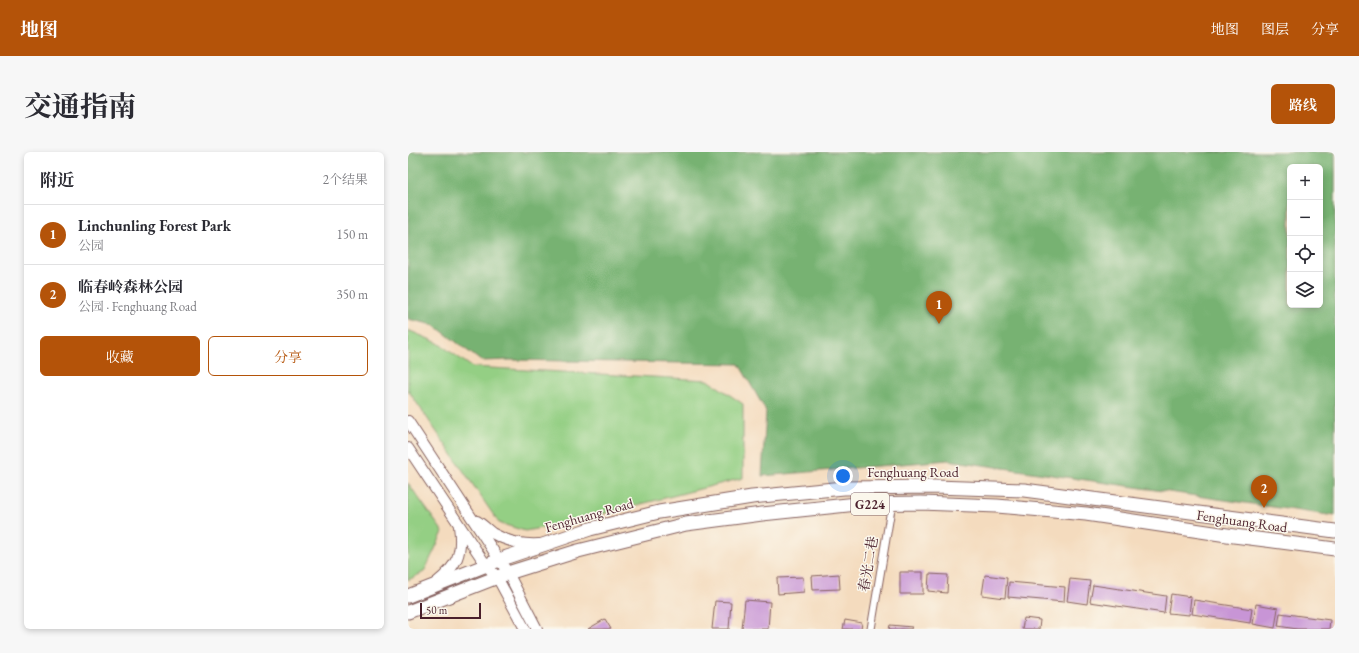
<!DOCTYPE html>
<html lang="zh">
<head>
<meta charset="utf-8">
<style>
	:root { --surface:#fff; --page:#f7f7f7; --text:#2b2b33; --muted:#7c7c81; --line:#e1e1e2; --accent:#b45309 }
	body { margin:0; font-family:"EB Garamond","Noto Serif SC",serif; background:var(--page); color:var(--text) }
	.controls { position:absolute; right:12px; top:12px; display:grid; overflow:hidden; border-radius:6px; box-shadow:0 2px 6px #0003 }
	.controls button { width:36px; height:36px; display:grid; place-items:center; padding:0; border:0; border-bottom:1px solid var(--line); background:var(--surface); color:var(--text); font:20px sans-serif }
	.scale { position:absolute; left:12px; bottom:10px; width:61px; box-sizing:border-box; padding-left:4px; border:2px solid #4a1f2b; border-top:0; font-size:11px; line-height:14px; white-space:nowrap; color:#4a1f2b; -webkit-text-stroke:3px #fbf7ec; paint-order:stroke }
	.you { position:absolute; left:435px; top:324px; width:14px; height:14px; margin:-10px; border:3px solid #fff; border-radius:50%; background:#1a73e8; box-shadow:0 0 0 6px #1a73e833 }
	.badge { display:grid; place-items:center; width:26px; height:26px; border-radius:50%; background:var(--accent); color:#fff; font-size:13px; font-weight:700 }
	.pin { position:absolute; translate:-50% -33px; filter:drop-shadow(0 1px 2px #0008) }
	.pin::after { content:''; position:absolute; top:21px; width:14px; height:12px; background:inherit; clip-path:polygon(0 0,100% 0,50% 100%) }
	.list { margin:0; padding:0; list-style:none }
	h2 { display:flex; justify-content:space-between; align-items:center; height:52px; margin:0; padding:0 16px; font-size:17px }
	h2 small { font-size:13px; font-weight:400; color:var(--muted) }
	.list li { display:grid; grid-template-columns:26px 1fr auto; gap:12px; align-items:center; box-sizing:border-box; height:60px; padding:0 16px; border-top:1px solid var(--line) }
	.list b { display:block; font-size:15px; white-space:nowrap }
	.list p { margin:0; font-size:13px; white-space:nowrap; color:var(--muted) }
	.list em { font-size:13px; font-style:normal; color:var(--muted) }
	.actions { display:flex; gap:8px; padding:12px 16px }
	.actions a { flex:1; padding:9px 0; border:1px solid var(--accent); border-radius:6px; text-align:center; font-size:14px; color:var(--accent) }
	.actions .main { background:var(--accent); color:#fff }
	.icon { flex:none; width:22px; height:22px; fill:none; stroke:currentColor; stroke-width:2; stroke-linecap:round; stroke-linejoin:round }
	.map { position:relative; flex:none; width:927px; height:477px; overflow:hidden; border-radius:6px }
	header { display:flex; align-items:center; gap:24px; box-sizing:border-box; height:56px; padding:0 20px; background:var(--accent); color:#fff }
	header strong { font-size:19px }
	nav { display:flex; gap:22px; margin-inline-start:auto; font-size:14px }
	.intro { display:flex; align-items:center; justify-content:space-between; box-sizing:border-box; height:96px; padding:0 24px }
	h1 { margin:0; font-size:28px }
	.button { padding:10px 18px; border-radius:6px; background:var(--accent); color:#fff; font-size:14px; font-weight:700 }
	main { display:flex; gap:24px; padding:0 24px }
	aside { flex:1; background:var(--surface); border-radius:6px; box-shadow:0 2px 6px #0003 }
	.map>svg:first-child { display:block }
	.green { fill:#94cf84; stroke:#6f7758 }
	.forest { fill:#77b272; stroke:#60684e; fill-rule:evenodd }
	.building { fill:#c895d6 }
	.lines { fill:none; stroke-linecap:round; stroke-linejoin:round }
	.street-casing { stroke:#86615e; stroke-width:9 }
	.secondary-casing { stroke:#86615e; stroke-width:12 }
	.highway-casing { stroke:#86615e; stroke-width:15 }
	.street { stroke:#fff; stroke-width:7 }
	.secondary { stroke:#fff; stroke-width:10 }
	.highway { stroke:#fff; stroke-width:13 }
	.labels { text-anchor:middle; stroke-width:3; stroke-linejoin:round; paint-order:stroke }
	.shield { fill:#fbf7ec; stroke:#7f6065; stroke-width:1 }
	.shield-label { font-size:13px; font-weight:bold; fill:#4a1f2b }
	.street-label { font-size:14px; fill:#4a1f2b; stroke:#fbf7ec }
</style>
</head>
<body>
<header>
<strong>地图</strong>
<nav><a>地图</a><a>图层</a><a>分享</a></nav>
</header>
<div class="intro"><h1>交通指南</h1><a class="button">路线</a></div>
<main>
<aside>
<h2>附近<small>2个结果</small></h2>
<ul class="list">
<li><span class="badge">1</span><div><b>Linchunling Forest Park</b><p>公园</p></div><em>150 m</em></li>
<li><span class="badge">2</span><div><b>临春岭森林公园</b><p>公园 · Fenghuang Road</p></div><em>350 m</em></li>
</ul>
<div class="actions"><a class="main">收藏</a><a>分享</a></div>
</aside>
<div class="map">
<svg width="927" height="477" viewBox="0 0 927 477">
	<rect width="100%" height="100%" fill="#fbf7ec"/>
	<filter id="ink" filterUnits="userSpaceOnUse"><feTurbulence type="fractalNoise" baseFrequency=".025" numOctaves="2"/><feDisplacementMap in="SourceGraphic" scale="8" xChannelSelector="R" yChannelSelector="G"/><feConvolveMatrix kernelMatrix="1 2 1 2 8 2 1 2 1" color-interpolation-filters="sRGB"/></filter>
	<filter id="wash" filterUnits="userSpaceOnUse"><feTurbulence type="fractalNoise" baseFrequency=".012" numOctaves="4" result="noise"/><feDisplacementMap in="SourceGraphic" scale="16" xChannelSelector="R" yChannelSelector="G"/><feGaussianBlur stdDeviation="0.9" result="paint"/><feColorMatrix in="noise" values="0 0 0 0 0 0 0 0 0 0 0 0 0 0 0 0 0 1.4 0 .05"/><feComposite in="paint" operator="in"/></filter>
	<g filter="url(#wash)">
		<rect width="100%" height="100%" fill="#f4dbbe"/>
		<path class="green" d="M0,178L30,191L64,215L300,228L335,252V326L159,371L117,379L91,371L0,238Z
			M0,331L35,380L16,420L0,428Z"/>
		<path class="forest" d="M0,0H927V364L540,308L354,324L358,259L331,212L102,208L73,209L26,173L0,167ZM882,15H912V153H882Z"/>
		<g id="blocks">
			<path class="building" d="M492,420H515V442H492Z
				M431,422L432,437L405,438L404,424Z
				M521,422L540,423L539,441L520,439Z
				M577,423L599,426L597,446L574,443Z
				M395,425L396,440L370,442L369,426Z
				M662,427L682,429L679,452L659,449Z
				M601,430L657,435L656,450L600,445Z
				M685,433L758,444L756,461L682,450Z
				M763,442L783,445L781,463L760,461Z
				M337,448L362,450L360,477H334Z
				M786,448L844,457L842,471L784,462Z
				M307,449L323,450L321,477H304Z
				M848,452L870,456L867,476L845,472Z
				M872,461L922,468L921,477H889L870,474Z
				M616,466L632,468L631,477H614Z
				M197,467L203,477H180Z
				M437,468L454,471L453,477H435Z
				M482,473L504,475L503,477H481Z"/>
		</g>
	</g>
	<g filter="url(#ink)">
		<use href="#blocks" fill-opacity="0" stroke="#86615e" stroke-width="1"/>
		<g class="lines">
			<defs>
				<path id="street" d="M463,477L484,351"/>
				<path id="secondary" d="M0,269L100,421L129,477
					M0,296L78,413L89,425L117,477
					M69,369C74,372 79,377 84,381C98,389 115,393 131,392
					M28,431C49,414 55,402 51,374"/>
				<path id="highway" d="M0,444L99,405L182,377L251,360L344,345L436,336L527,335L616,338L927,379
					M0,460L100,421L170,399L278,372L354,362L449,352L513,351L589,354L678,362L826,384L927,397"/>
			</defs>
			<use href="#street" class="street-casing"/>
			<use href="#secondary" class="secondary-casing"/>
			<use href="#highway" class="highway-casing"/>
			<use href="#street" class="street"/>
			<use href="#secondary" class="secondary"/>
			<use href="#highway" class="highway"/>
		</g>
	</g>
	<g class="labels">
		<rect class="shield" x="443" y="341" width="38" height="22" rx="3"/>
		<g class="shield-label">
			<text x="462" y="357">G224</text>
		</g>
		<g class="street-label">
			<text x="505" y="325">Fenghuang Road</text>
			<text transform="translate(181 363) rotate(-16)" y="5">Fenghuang Road</text>
			<text transform="translate(834 369) rotate(8)" y="5">Fenghuang Road</text>
			<text transform="translate(460 412) rotate(-80)" y="5">春光二巷</text>
		</g>
	</g>
</svg>
<div class="controls">
<button>+</button>
<button>−</button>
<button><svg class="icon" aria-label="locate" viewBox="0 0 24 24"><circle cx="12" cy="12" r="6"/><path d="M12 2v4M12 18v4M2 12h4M18 12h4"/></svg></button>
<button><svg class="icon" aria-label="layers" viewBox="0 0 24 24"><path d="M12 4l9 5-9 5-9-5zM3 14l9 5 9-5"/></svg></button>
</div>
<div class="scale">50 m</div>
<div class="you"></div>
<div class="pin badge" style="left:531px;top:172px">1</div>
<div class="pin badge" style="left:856px;top:356px">2</div>
</div>
</main>
</body>
</html>
